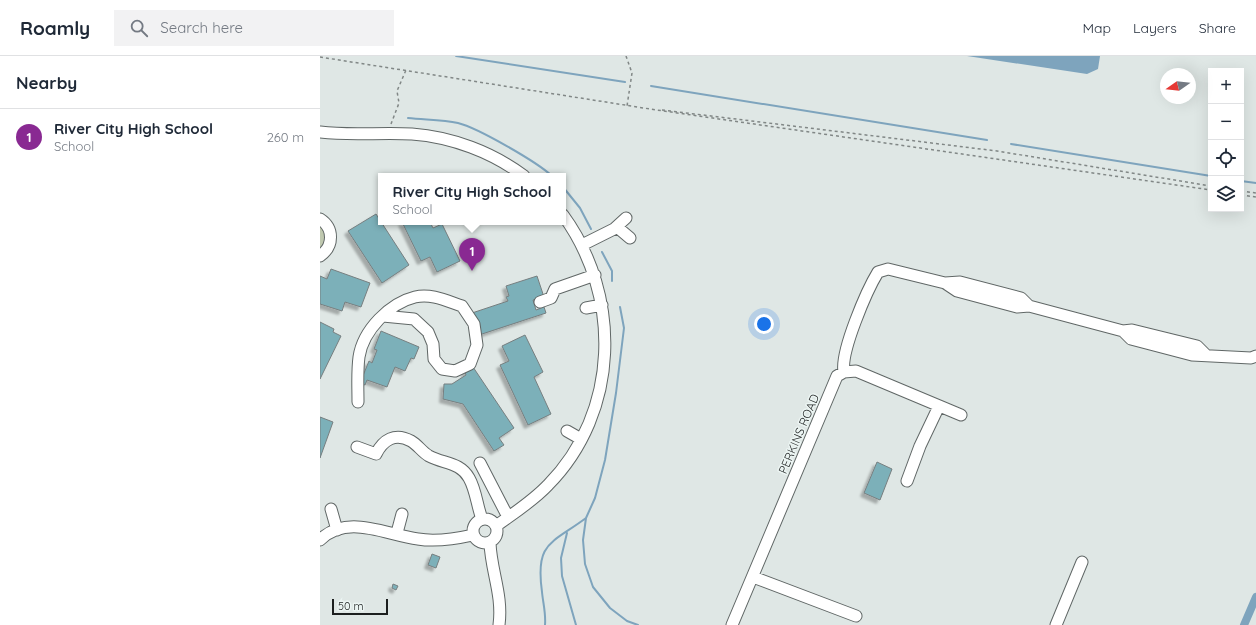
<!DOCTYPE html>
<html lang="en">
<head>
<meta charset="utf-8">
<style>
	:root { --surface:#fff; --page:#f2f2f3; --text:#1f2937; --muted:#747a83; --line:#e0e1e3; --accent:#892992 }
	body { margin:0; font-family:Quicksand,sans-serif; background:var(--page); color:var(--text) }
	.controls { position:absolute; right:12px; top:12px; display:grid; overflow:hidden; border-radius:0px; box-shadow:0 4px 16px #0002 }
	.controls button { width:36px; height:36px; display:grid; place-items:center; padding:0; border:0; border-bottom:1px solid var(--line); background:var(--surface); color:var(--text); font:20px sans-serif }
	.compass { position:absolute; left:840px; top:12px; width:36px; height:36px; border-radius:50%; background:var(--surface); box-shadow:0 4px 16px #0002; rotate:256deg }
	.scale { position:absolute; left:12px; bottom:10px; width:56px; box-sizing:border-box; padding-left:4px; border:2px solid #1c1f1f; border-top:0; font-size:11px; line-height:14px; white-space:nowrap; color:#1c1f1f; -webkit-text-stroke:3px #ecf5f3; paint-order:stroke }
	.you { position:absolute; left:444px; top:268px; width:14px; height:14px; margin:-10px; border:3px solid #fff; border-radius:50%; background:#1a73e8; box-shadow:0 0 0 6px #1a73e833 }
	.badge { display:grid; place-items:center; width:26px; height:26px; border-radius:50%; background:var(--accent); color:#fff; font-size:13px; font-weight:700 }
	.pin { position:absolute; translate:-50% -33px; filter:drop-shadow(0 1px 2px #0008) }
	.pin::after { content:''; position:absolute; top:21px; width:14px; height:12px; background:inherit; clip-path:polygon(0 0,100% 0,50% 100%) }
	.popup { position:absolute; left:58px; top:117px; width:188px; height:52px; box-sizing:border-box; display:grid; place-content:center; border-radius:0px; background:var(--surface); filter:drop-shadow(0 1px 3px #0005); font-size:13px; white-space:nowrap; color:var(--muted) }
	.popup b { font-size:15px; color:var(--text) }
	.popup::after { content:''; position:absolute; left:50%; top:100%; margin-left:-8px; border:8px solid transparent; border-top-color:var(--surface) }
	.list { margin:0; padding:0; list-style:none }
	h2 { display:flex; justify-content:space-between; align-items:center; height:52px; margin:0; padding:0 16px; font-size:17px }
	h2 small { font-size:13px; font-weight:400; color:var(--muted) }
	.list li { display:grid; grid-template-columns:26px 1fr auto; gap:12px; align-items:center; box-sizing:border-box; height:56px; padding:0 16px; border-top:1px solid var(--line) }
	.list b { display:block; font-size:15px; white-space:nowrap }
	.list p { margin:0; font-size:13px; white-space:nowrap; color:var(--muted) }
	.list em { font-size:13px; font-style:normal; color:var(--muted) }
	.icon { flex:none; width:22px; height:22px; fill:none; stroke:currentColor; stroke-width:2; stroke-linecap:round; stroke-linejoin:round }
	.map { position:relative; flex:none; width:936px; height:569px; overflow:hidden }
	header { display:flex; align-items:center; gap:24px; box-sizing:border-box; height:56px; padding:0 20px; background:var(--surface); border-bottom:1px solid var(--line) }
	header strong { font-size:19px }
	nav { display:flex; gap:22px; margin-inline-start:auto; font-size:14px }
	.search { width:280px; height:36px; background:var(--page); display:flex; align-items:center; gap:10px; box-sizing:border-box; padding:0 14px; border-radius:0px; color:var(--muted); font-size:15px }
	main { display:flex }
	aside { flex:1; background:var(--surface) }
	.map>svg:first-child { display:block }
	.green { fill:#bfc8af }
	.water { fill:#7ea4bd }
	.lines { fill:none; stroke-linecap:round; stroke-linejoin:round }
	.stream { stroke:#7ea4bd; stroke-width:2 }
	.canal { stroke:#7ea4bd; stroke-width:8 }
	.building { fill:#7cb0b9; stroke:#777f80; filter:url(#shadow) }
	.minor-casing { stroke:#606766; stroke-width:13 }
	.path { stroke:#818786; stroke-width:1.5; stroke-dasharray:3 3; stroke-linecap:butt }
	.minor { stroke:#fff; stroke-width:11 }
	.labels { text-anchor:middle; stroke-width:3; stroke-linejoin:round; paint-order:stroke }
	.street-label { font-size:12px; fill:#1c1f1f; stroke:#ecf5f3 }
</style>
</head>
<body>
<header>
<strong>Roamly</strong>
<div class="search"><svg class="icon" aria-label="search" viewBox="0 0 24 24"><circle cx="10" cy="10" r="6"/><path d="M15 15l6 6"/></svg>Search here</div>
<nav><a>Map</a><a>Layers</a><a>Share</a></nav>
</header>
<main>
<aside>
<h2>Nearby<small></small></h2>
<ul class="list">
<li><span class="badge">1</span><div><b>River City High School</b><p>School</p></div><em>260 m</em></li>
</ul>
</aside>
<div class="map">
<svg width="936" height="569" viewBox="0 0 936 569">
	<defs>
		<filter id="shadow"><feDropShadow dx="-3.5" dy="3.5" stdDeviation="1" flood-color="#0004"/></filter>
	</defs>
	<rect width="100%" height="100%" fill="#dfe7e5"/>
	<path class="green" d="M0,170L4,174L6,185L0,196Z"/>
	<path class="water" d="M647,0H780L778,13L767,18Z"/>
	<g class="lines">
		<path class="stream" d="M136,0L305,26
			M331,30L667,84
			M88,62C104,64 122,63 138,67C158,72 217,106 232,120
			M691,88L891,120
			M921,125L936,127
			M243,131L260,152L271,173
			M282,196L292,215V225
			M300,251L304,272L296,337L285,404L275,442L266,462L263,484L265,508L273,531L290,552L307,565L318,569
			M247,477L241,502L242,520L256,569
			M225,569C226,557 223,547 222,536C215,486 231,488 266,462"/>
		<path class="canal" d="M924,569L936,541"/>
	</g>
	<path class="building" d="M56,158L89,209L62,227L28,175Z
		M82,166H110L113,172L122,168L140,205L117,216L110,201L101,205Z
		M11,213L50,227L41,251L25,246L22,255L0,248V220L7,223Z
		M217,220L224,241L213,244L216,254L224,251L226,257L159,279L152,257L188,245L186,241L189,240L186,230Z
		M0,266L14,273L13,276L21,280L0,323Z
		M61,275L99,291L94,303L91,302L85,315L75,311L67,331L47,324L45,329L40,327L49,305L52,307L57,294L54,293Z
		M205,279L223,316L214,321L231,358L208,369L180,309L189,305L182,290Z
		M153,311L194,372L179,382L184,389L174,395L143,348L123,343L124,328H132L146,319L145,316Z
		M0,361L13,366L0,402Z
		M557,406L572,413L560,444L544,437Z
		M112,498L120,501L116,512L108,509Z
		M73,528L78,530L76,534L72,532Z"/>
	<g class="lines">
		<defs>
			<path id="minor" d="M0,76C31,80 61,76 92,78C132,81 172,96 204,120
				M0,163C14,172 14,190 0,200
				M297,171L310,182
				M262,189L294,173L306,162
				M625,227L640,226L701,242L709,250
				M220,246L231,242L235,233L275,219
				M266,252L282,249
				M803,275L811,283L872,299L931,302L936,300
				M524,316C520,296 547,234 558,216L568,213L625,227L637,235L697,251L709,250L803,275L812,274L877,290L886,299
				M38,346C38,331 37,316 39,301C43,274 70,247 95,241C111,237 127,245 142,250L154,268L157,289L150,308L135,315L122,313L114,303L113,288L108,276L94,263L63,260
				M247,375L261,383
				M37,391L56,398C63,384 75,376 91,385C98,389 102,396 109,400C124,408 140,406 149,422C156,434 157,450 162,463
				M160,407L188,461
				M587,425L600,390L619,350
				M11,453L17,474
				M153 475a12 12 0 1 1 24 0a12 12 0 1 1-24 0Z
				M176,470C194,457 213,445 228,429C300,356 302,240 243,159
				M78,473L82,458
				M0,484C27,457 66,479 98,483C116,486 135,483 153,479
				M170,487C171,515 183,539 179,569
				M433,521L536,560
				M412,569L517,320L524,316L536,315L641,359
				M736,569L762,506"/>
		</defs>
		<use href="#minor" class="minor-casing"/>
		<path class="path" d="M306,0L312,17L307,50
			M0,1L330,53L891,134
			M342,54L677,95L891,130
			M71,68L79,47L77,35L86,14
			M921,135L936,137
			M921,139L936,141"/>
		<use href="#minor" class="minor"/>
	</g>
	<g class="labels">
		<g class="street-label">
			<text transform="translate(479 378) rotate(-67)" y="4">PERKINS ROAD</text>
		</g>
	</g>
</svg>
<div class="controls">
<button>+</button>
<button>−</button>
<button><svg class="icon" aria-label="locate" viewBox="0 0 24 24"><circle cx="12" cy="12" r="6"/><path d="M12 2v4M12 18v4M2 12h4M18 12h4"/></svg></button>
<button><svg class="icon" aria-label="layers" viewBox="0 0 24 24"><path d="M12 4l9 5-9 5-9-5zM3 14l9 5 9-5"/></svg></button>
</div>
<svg class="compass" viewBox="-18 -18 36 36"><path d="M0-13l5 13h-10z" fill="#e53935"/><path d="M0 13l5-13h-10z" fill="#747a83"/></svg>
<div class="scale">50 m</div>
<div class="you"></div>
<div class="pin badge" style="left:152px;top:215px">1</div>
<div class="popup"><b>River City High School</b>School</div>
</div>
</main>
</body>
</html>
